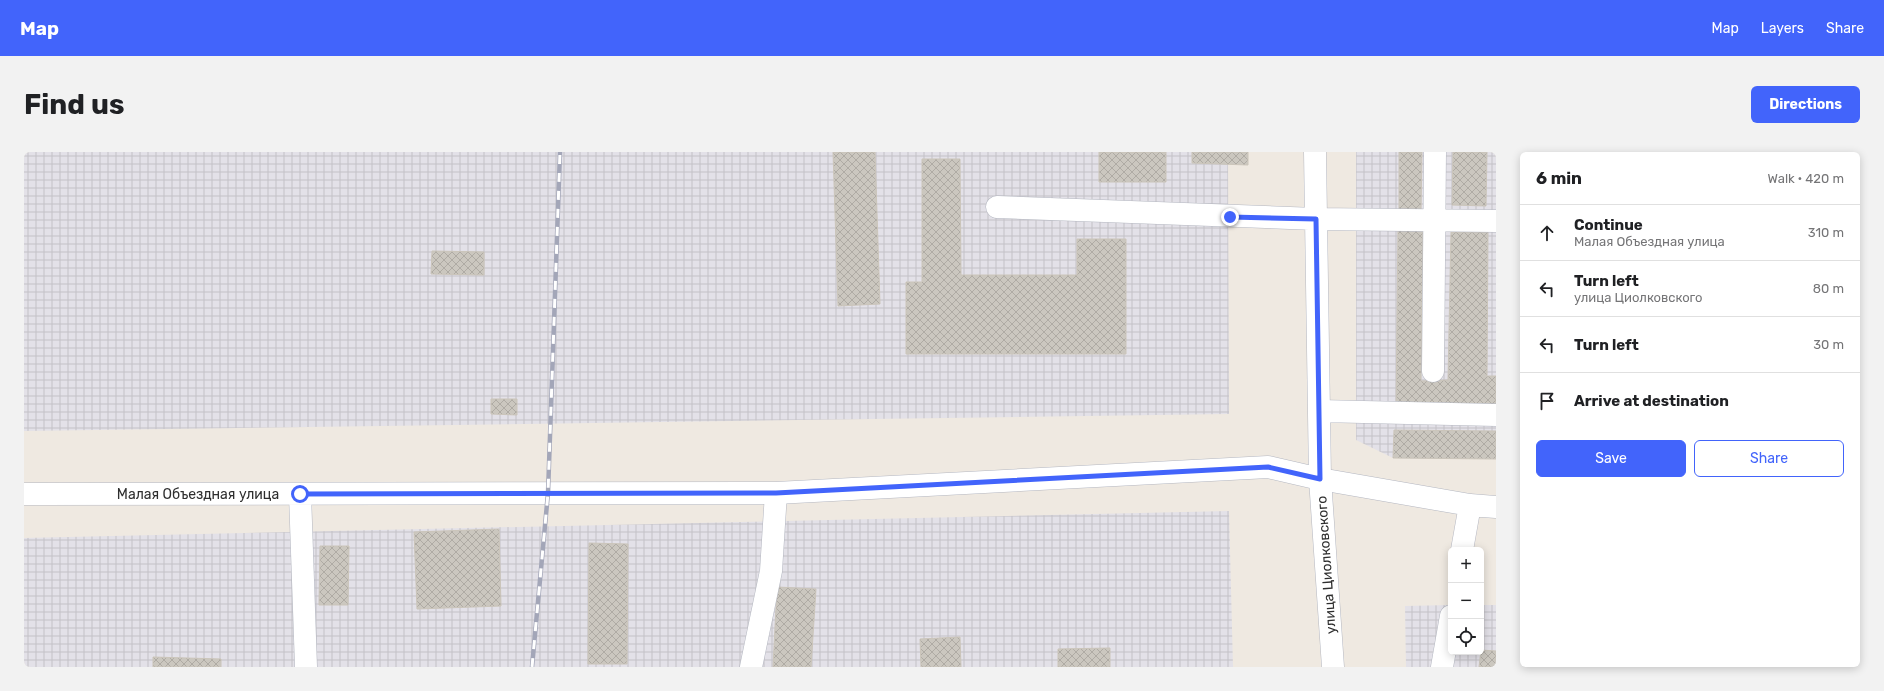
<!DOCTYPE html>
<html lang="en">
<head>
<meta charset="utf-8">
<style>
	:root { --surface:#fff; --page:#f2f2f2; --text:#202124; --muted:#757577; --line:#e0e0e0; --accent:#4264fb }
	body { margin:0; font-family:Rubik,sans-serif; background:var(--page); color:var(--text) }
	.controls { position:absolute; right:12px; bottom:12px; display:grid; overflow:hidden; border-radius:6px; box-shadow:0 2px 10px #0003 }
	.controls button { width:36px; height:36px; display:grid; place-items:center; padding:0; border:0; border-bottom:1px solid var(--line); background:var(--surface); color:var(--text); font:20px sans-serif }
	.stop { position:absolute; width:12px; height:12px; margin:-9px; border:3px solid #4264fb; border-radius:50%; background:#fff }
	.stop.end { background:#4264fb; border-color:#fff; box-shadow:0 1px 4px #0008 }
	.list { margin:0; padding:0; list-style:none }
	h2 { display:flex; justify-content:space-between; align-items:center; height:52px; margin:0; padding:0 16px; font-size:17px }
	h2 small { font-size:13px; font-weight:400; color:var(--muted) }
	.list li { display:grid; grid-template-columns:26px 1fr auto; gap:12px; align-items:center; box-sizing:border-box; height:56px; padding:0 16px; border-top:1px solid var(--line) }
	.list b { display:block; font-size:15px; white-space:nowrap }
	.list p { margin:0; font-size:13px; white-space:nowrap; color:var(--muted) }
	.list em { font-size:13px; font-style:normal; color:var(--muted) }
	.actions { display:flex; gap:8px; padding:12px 16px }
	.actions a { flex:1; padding:9px 0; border:1px solid var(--accent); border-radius:6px; text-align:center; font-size:14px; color:var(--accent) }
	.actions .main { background:var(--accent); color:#fff }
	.icon { flex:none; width:22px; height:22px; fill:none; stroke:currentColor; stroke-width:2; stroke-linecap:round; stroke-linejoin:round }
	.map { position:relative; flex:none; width:1472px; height:515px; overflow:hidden; border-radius:6px }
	header { display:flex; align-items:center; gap:24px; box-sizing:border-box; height:56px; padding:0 20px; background:var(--accent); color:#fff }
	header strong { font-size:19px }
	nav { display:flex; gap:22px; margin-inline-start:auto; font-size:14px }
	.intro { display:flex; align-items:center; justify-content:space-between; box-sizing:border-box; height:96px; padding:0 24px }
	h1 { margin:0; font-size:28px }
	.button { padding:10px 18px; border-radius:6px; background:var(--accent); color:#fff; font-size:14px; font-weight:700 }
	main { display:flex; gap:24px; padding:0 24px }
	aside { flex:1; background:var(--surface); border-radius:6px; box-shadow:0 2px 10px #0003 }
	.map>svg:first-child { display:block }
	.industrial { fill:url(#industrial-grid) }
	.building { fill:url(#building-cross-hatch); stroke:#cbc5ba }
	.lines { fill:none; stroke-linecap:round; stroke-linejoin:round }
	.minor-casing { stroke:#b4b7c1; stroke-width:23 }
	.minor { stroke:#fff; stroke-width:22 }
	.rail-casing { stroke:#a3a6b8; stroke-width:4.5 }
	.rail { stroke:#fff; stroke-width:3; stroke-dasharray:9; stroke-linecap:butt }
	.route { stroke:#4264fb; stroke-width:5 }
	.labels { text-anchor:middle; stroke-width:4; stroke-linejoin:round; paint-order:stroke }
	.street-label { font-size:14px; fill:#2e2e2e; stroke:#fff }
</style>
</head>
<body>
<header>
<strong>Map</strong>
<nav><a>Map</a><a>Layers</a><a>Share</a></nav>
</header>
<div class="intro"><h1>Find us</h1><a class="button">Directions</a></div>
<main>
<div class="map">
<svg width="1472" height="515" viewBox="0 0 1472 515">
	<defs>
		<pattern id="industrial-grid" width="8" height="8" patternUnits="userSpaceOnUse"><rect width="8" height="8" fill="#e3e1e8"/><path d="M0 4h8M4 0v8" fill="none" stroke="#c3c1c7"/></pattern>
		<pattern id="building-cross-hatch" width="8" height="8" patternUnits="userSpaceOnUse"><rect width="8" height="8" fill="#cbc7bf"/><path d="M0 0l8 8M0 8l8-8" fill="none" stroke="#afaba4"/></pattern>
	</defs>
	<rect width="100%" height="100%" fill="#efe9e1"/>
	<path class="industrial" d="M0,0H1204L1205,262L0,279Z
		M1332,0H1472V307L1369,306L1332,288Z
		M1205,359L1209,515H0V386Z
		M1427,453V500H1457V453H1472V515H1382L1381,454Z"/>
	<path class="building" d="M809,0H851L856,152L814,154Z
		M1075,0H1142V30H1075Z
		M1168,0H1224V13L1168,11Z
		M1375,0H1398L1397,59H1375Z
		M1429,0H1463L1462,54L1428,53Z
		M898,7H936L937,123H1053V87H1102V202H882V130H898Z
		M1374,74L1399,75L1397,229L1424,228L1427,80H1464L1463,224H1472V259L1372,258Z
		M408,99L460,100V123L407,122Z
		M467,247H493V263L467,262Z
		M1370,278L1472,279V307L1369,306Z
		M475,377L477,454L393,457L390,380Z
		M565,391L604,392L603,512H564Z
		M296,394H325L324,453H295Z
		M753,435L792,437L787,515H749Z
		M936,485L937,515H897L896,487Z
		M1086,496V515H1034V497Z
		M1457,498L1472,499V515H1455Z
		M129,505L197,507V515H129Z"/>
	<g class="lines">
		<defs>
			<path id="minor" d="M1291,0L1296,327L1309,515
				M973,55L1292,67L1472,69
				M1409,219L1411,0
				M1295,259L1472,263
				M0,342L752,341L1244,315L1296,327L1446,353L1472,355
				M276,342L282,515
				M1438,398L1446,353
				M727,515L747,419L752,341
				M1418,515L1427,464"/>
		</defs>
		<use href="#minor" class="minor-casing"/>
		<use href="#minor" class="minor"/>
		<defs>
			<path id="rail" d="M508,515L524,341L536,0"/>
		</defs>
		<use href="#rail" class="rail-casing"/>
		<use href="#rail" class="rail"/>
	</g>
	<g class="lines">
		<path class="route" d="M276,342L752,341L1244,315L1296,327L1292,67L1206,65"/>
	</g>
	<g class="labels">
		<g class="street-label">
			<text x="174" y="347">Малая Объездная улица</text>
			<text transform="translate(1302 413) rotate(-94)" y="5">улица Циолковского</text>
		</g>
	</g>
</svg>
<div class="controls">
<button>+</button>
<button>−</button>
<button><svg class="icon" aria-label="locate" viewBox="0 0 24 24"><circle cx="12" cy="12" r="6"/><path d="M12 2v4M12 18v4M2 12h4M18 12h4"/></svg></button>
</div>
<div class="stop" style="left:276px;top:342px"></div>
<div class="stop end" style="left:1206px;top:65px"></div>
</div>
<aside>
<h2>6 min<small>Walk · 420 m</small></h2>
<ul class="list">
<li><svg class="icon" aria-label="ahead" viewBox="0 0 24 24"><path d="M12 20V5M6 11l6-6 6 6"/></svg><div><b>Continue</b><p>Малая Объездная улица</p></div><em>310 m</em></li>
<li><svg class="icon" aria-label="left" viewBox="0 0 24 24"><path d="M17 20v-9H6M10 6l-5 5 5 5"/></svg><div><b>Turn left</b><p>улица Циолковского</p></div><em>80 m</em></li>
<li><svg class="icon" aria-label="left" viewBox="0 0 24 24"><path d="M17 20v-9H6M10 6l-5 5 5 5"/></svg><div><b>Turn left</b></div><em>30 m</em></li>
<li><svg class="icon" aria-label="arrive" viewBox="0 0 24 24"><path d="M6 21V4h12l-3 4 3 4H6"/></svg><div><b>Arrive at destination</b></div></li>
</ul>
<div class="actions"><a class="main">Save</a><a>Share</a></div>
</aside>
</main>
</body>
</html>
